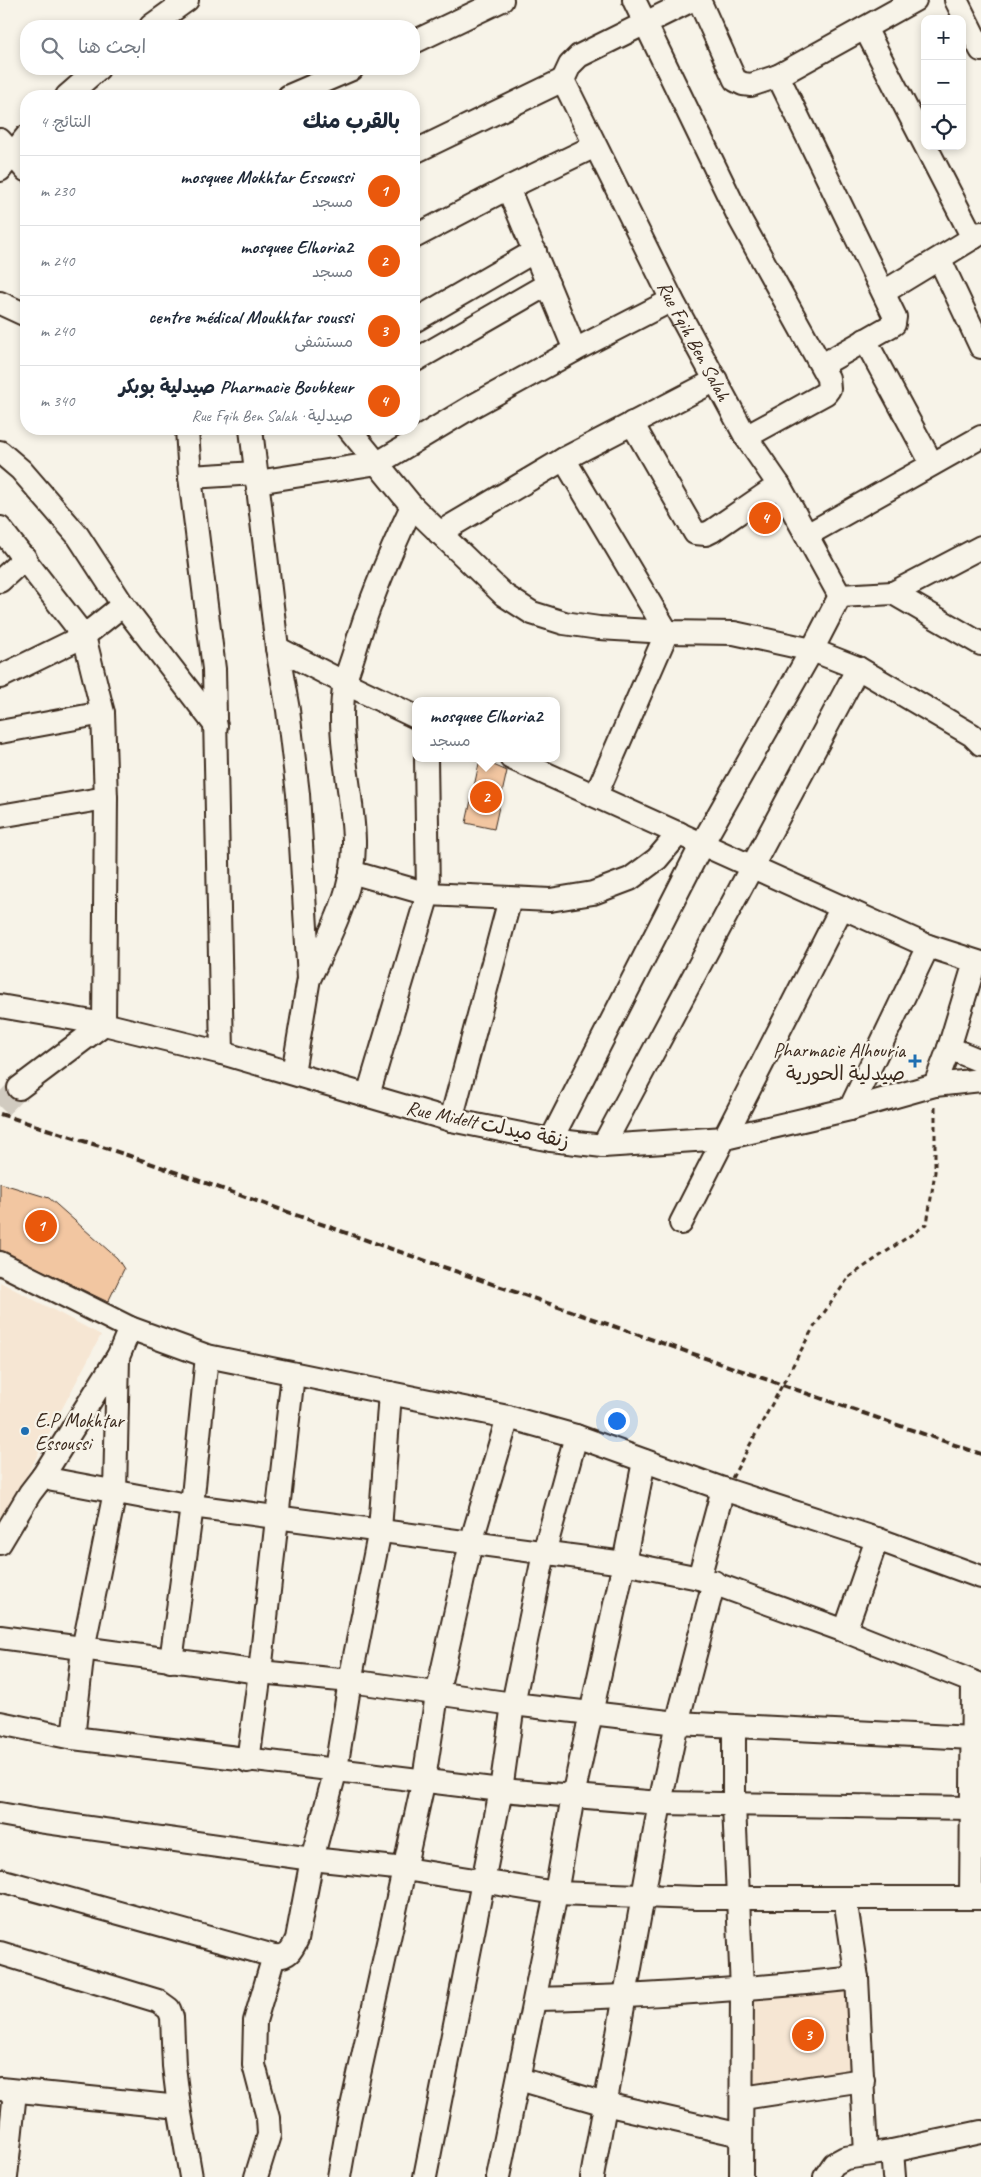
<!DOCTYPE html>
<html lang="ar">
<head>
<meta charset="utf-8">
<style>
	:root { --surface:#fff; --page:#f6f6f7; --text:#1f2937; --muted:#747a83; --line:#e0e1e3; --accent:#ea580c }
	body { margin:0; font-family:Caveat,"Playpen Sans Arabic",sans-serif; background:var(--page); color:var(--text); direction:rtl }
	.controls { position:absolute; right:15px; top:15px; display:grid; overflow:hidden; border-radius:10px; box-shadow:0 2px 8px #0003 }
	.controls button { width:45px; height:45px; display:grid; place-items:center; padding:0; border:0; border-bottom:1px solid var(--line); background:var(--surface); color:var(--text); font:25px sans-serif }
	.you { position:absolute; left:616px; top:1420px; width:18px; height:18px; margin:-12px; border:4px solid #fff; border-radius:50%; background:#1a73e8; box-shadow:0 0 0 8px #1a73e833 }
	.badge { display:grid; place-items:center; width:32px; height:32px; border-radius:50%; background:var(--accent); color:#fff; font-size:16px; font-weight:700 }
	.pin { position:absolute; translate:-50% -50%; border:2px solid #fff; box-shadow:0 1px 5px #0006 }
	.popup { position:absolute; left:412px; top:697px; width:148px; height:65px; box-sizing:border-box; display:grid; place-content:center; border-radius:10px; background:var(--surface); filter:drop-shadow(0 1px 4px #0005); font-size:16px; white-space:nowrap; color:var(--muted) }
	.popup b { font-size:19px; color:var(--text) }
	.popup::after { content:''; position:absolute; left:50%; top:100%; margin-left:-10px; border:10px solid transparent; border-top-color:var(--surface) }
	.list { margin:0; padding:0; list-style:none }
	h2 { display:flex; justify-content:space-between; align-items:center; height:65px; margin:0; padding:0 20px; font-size:21px }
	h2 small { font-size:16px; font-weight:400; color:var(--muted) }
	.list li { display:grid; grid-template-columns:32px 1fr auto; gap:15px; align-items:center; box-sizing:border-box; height:70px; padding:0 20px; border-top:1px solid var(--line) }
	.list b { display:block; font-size:19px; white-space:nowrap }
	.list p { margin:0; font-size:16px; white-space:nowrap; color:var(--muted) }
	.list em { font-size:16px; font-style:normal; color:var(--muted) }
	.icon { flex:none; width:28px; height:28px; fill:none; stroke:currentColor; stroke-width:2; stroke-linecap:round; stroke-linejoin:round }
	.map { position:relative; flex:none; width:981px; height:2177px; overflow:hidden; direction:ltr }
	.search { position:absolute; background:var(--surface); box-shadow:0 2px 8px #0003; left:20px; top:20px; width:400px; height:55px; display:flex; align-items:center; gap:12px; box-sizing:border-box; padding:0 18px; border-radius:20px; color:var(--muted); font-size:19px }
	.panel { position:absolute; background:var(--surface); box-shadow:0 2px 8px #0003; left:20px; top:90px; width:400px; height:345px; border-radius:20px; direction:rtl }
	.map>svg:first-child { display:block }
	.built { fill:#f6e6d3 }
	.building { fill:#f2c6a1; stroke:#3b2a1e }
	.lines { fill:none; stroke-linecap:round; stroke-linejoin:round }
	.minor-tunnel { stroke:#d1cbc0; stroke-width:22; stroke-dasharray:22 11; stroke-linecap:butt }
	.minor-casing { stroke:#3b2a1e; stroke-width:26 }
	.path { stroke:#3b2a1e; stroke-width:3; stroke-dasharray:5 4; stroke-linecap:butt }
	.minor { stroke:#f7f3e8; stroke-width:22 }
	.rail { stroke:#3b2a1e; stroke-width:4; stroke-dasharray:8 4; stroke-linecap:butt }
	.path-bridge { stroke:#3b2a1e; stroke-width:3; stroke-dasharray:5 4; stroke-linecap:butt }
	.poi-dot { fill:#1f6fb2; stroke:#f7f3e8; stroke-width:2 }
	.labels { text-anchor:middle; stroke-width:4.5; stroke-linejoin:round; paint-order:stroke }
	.street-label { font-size:20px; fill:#3b2a1e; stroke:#f7f3e8 }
	.poi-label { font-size:20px; fill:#3b2a1e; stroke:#f7f3e8; text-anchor:end }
</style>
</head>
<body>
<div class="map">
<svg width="981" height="2177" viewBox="0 0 981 2177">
	<rect width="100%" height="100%" fill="#f7f3e8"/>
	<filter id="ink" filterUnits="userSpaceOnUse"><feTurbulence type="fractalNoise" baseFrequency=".02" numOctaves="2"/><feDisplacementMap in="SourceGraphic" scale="10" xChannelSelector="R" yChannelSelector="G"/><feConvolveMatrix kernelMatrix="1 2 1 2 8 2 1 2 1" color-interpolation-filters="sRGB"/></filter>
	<g filter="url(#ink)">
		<path class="built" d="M0,1282L101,1335L0,1526Z
			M863,1989L869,2074L756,2100L748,1997Z"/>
		<path class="building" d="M480,759L507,771L494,829L466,823Z
			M0,1183L49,1198L117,1258L124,1269L108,1302L0,1250Z"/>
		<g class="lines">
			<path class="minor-tunnel" d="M0,1107L19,1088"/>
			<defs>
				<g id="minor">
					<path d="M634,0L741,221L828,378L829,389L826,393L746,437"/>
					<path d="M699,0L735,80L743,84L751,85L778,76L915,0"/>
					<path d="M956,0L981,50"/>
					<path d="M151,26L187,0"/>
					<path d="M865,28L973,238"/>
					<path d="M414,42L502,0"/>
					<path d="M778,76L895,317L894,324L822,365"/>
					<path id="s1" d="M563,80L672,300L746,437L779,485L840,596"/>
					<path d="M563,80L570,65L579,56L692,0"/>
					<path d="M67,96L98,69"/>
					<path d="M289,96L352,69"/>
					<path d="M0,140L26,170"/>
					<path d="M414,152L563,80"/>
					<path d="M0,170L26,137"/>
					<path d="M508,188L575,350"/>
					<path d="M414,237L508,188L595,146"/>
					<path d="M940,260L981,347"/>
					<path d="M884,292L981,233"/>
					<path d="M0,303L26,315"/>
					<path d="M414,321L535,251"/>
					<path d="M865,340L932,464"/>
					<path d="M414,361L548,284"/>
					<path d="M632,423L695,533L706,534L712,531L779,485"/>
					<path d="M187,429L190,477L214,669L222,1053"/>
					<path d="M251,429L277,648L288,710L298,794L309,978L293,1073"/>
					<path d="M349,429L412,506L504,595L532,613L564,623L599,628L667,632L734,633L812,650L858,668L972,735L981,744"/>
					<path d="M0,452L21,470L78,536L123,605L216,726"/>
					<path d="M564,459L667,632L596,795"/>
					<path d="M190,477L256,473"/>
					<path d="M257,482L378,463L473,406L575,350L672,300"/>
					<path d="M0,528L84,636L103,713L106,798L104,1024L19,1088"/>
					<path d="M439,533L564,459L716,380"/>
					<path d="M807,535L981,437"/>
					<path d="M0,581L25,558"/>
					<path d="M893,593L981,547"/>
					<path d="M840,596L893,593L981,644"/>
					<path d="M277,648L345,683L416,717"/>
					<path d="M0,677L84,636L123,605"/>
					<path d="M0,732L103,713"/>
					<path d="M511,758L928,946L981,963"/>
					<path d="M0,816L106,798"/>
					<path d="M351,872L428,894L550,900L593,893L630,879L657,859L679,833"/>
					<path d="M310,977C330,935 355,889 354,841C353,789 335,736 345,683C347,672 352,661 355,650C369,601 390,553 412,506"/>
					<path d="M0,1006L104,1024L222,1053L451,1120L551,1140L603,1146L725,1138L850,1109L935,1085L981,1080"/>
					<path d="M949,1048L981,1061"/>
					<path d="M935,1085L949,1048L975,962"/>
					<path d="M368,1095L428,894L426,758"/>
					<path d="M850,1109L928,946"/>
					<path d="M451,1120L510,899"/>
					<path d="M551,1140L702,844L812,650L840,596"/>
					<path d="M603,1146L858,668"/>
					<path d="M681,1223L842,907"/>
					<path d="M0,1263L130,1328L207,1356L508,1417L576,1436L723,1489L877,1539L981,1577"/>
					<path d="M43,1476L117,1358"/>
					<path d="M0,1543L30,1493L43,1476L53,1480L192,1506L624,1563L699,1578L845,1631L981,1685"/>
					<path d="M699,1578L723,1489"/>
					<path d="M845,1631L877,1539"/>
					<path d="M0,1637L260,1672L350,1681L513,1704L677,1723L972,1738"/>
					<path d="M171,1661L192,1506L207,1356"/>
					<path d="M0,1723L73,1738L501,1790L660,1803L971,1808"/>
					<path d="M734,1726V1805L742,1990L741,2177"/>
					<path d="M73,1738L83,1649L115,1492L118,1357L130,1328"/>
					<path d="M248,1761L260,1672L293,1374"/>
					<path d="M0,1814L39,1821L312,1859L405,1869L556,1893L697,1898H981"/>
					<path d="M0,1880L274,1956C288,1958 292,1950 297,1939L312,1859L336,1769L350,1681L380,1530L390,1393"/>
					<path d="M971,1897L973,1683"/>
					<path d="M845,1898L857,1978L866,2154"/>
					<path d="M0,1953L158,2001L169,2009L172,2017L174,2066L179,2107L191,2177"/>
					<path d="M535,1999C643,1997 749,1989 857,1978"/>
					<path d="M519,2079L605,2104L741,2135"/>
					<path d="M0,2089L179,2107"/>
					<path d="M743,2098L863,2080"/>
					<path d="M892,2151L894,2177"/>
					<path d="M6,2177L15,2092"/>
					<path d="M256,2177L269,2135L268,2118L254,2065L255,2021L274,1956"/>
					<path d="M339,2177L349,2120L424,1779L437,1695L471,1543L508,1417"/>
					<path d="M425,2177L501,1790L513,1704L544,1553L576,1436"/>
					<path d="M498,2177L556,1893L573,1796L624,1563L644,1461"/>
					<path d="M592,2177L660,1803L677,1723L714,1582"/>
					<path d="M825,2177L834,2164L845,2158L892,2151L981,2132"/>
				</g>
			</defs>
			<use href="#minor" class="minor-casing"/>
			<path class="path" d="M849,1277L927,1224L935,1172V1105"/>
			<use href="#minor" class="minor"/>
			<path class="rail" d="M0,1114L127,1155L386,1247L981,1454"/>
			<path class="path-bridge" d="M732,1478L812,1330L849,1277"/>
		</g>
	</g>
	<g class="poi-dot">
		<path d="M912.5 1053.5h5v5h5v5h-5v5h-5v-5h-5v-5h5z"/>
		<circle cx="25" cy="1431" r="5"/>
	</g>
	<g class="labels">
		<g class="street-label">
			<text dy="7" stroke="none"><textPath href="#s1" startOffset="292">Rue Fqih Ben Salah</textPath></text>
			<text transform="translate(488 1124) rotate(12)" y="7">Rue Midelt زنقة ميدلت</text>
		</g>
		<g class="poi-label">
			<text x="905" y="1057">Pharmacie Alhouria<tspan x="905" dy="23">صيدلية الحورية</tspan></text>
			<text x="35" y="1427" text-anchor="start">E.P Mokhtar<tspan x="35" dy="23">Essoussi</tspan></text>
		</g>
	</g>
</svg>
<div class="controls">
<button>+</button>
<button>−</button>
<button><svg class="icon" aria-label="locate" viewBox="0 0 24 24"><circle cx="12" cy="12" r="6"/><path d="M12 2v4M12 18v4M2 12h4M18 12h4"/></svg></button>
</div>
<div class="you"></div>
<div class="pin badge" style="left:41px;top:1226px">1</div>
<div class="pin badge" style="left:486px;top:797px">2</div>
<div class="popup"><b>mosquee Elhoria2</b>مسجد</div>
<div class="pin badge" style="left:808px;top:2035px">3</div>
<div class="pin badge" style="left:765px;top:518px">4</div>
<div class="search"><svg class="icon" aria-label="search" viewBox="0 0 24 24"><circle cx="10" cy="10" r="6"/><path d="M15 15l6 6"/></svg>ابحث هنا</div>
<section class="panel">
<h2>بالقرب منك<small>النتائج: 4</small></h2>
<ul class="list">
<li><span class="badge">1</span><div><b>mosquee Mokhtar Essoussi</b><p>مسجد</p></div><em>230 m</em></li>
<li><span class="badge">2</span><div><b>mosquee Elhoria2</b><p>مسجد</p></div><em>240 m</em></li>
<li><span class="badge">3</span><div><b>centre médical Moukhtar soussi</b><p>مستشفى</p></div><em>240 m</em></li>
<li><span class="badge">4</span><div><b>Pharmacie Boubkeur صيدلية بوبكر</b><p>صيدلية · Rue Fqih Ben Salah</p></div><em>340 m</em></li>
</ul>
</section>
</div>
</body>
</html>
